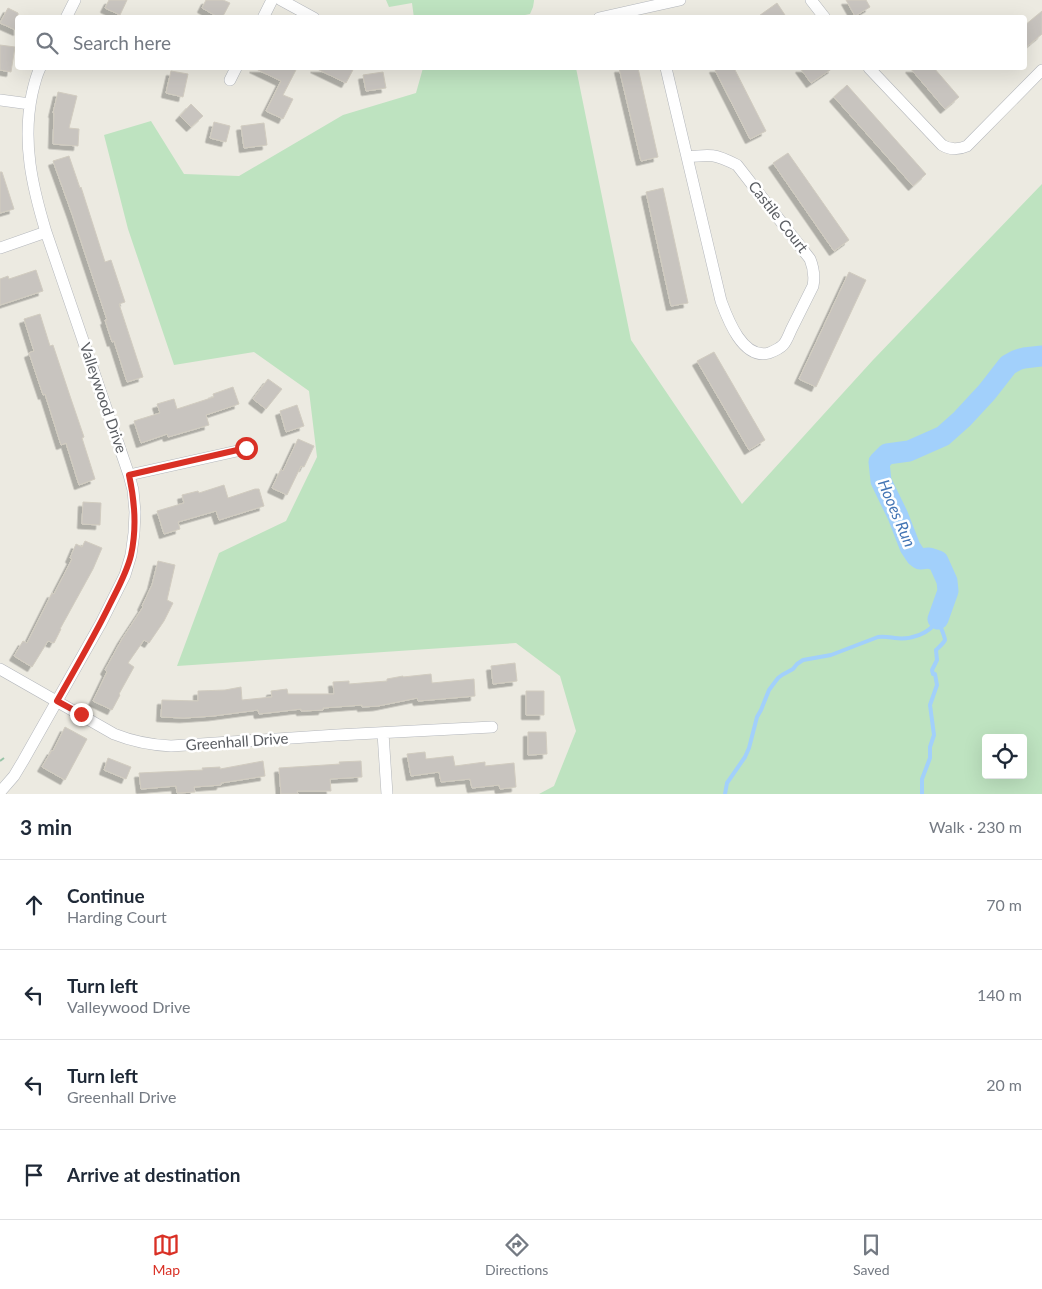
<!DOCTYPE html>
<html lang="en">
<head>
<meta charset="utf-8">
<style>
	:root { --surface:#fff; --page:#f2f2f3; --text:#1f2937; --muted:#747a83; --line:#e0e1e3; --accent:#d93025 }
	body { margin:0; font-family:Lato,sans-serif; background:var(--page); color:var(--text) }
	.controls { position:absolute; right:15px; bottom:15px; display:grid; overflow:hidden; border-radius:5px; box-shadow:0 5px 20px #0002 }
	.controls button { width:45px; height:45px; display:grid; place-items:center; padding:0; border:0; border-bottom:1px solid var(--line); background:var(--surface); color:var(--text); font:25px sans-serif }
	.stop { position:absolute; width:15px; height:15px; margin:-11px; border:4px solid #d93025; border-radius:50%; background:#fff }
	.stop.end { background:#d93025; border-color:#fff; box-shadow:0 1px 5px #0008 }
	.list { margin:0; padding:0; list-style:none }
	h2 { display:flex; justify-content:space-between; align-items:center; height:65px; margin:0; padding:0 20px; font-size:21px }
	h2 small { font-size:16px; font-weight:400; color:var(--muted) }
	.list li { display:grid; grid-template-columns:32px 1fr auto; gap:15px; align-items:center; box-sizing:border-box; height:90px; padding:0 20px; border-top:1px solid var(--line) }
	.list b { display:block; font-size:19px; white-space:nowrap }
	.list p { margin:0; font-size:16px; white-space:nowrap; color:var(--muted) }
	.list em { font-size:16px; font-style:normal; color:var(--muted) }
	.icon { flex:none; width:28px; height:28px; fill:none; stroke:currentColor; stroke-width:2; stroke-linecap:round; stroke-linejoin:round }
	.map { position:relative; flex:none; width:1042px; height:794px; overflow:hidden }
	.search { position:absolute; background:var(--surface); box-shadow:0 5px 20px #0002; left:15px; right:15px; top:15px; height:55px; display:flex; align-items:center; gap:12px; box-sizing:border-box; padding:0 18px; border-radius:5px; color:var(--muted); font-size:19px }
	.sheet { height:425px; background:var(--surface) }
	nav { display:flex; justify-content:space-around; align-items:center; box-sizing:border-box; height:70px; border-top:1px solid var(--line); background:var(--surface); font-size:14px; color:var(--muted) }
	nav a { display:grid; justify-items:center; gap:2px }
	nav .on { color:var(--accent) }
	.map>svg:first-child { display:block }
	.green { fill:#bee3c0; fill-rule:evenodd }
	.lines { fill:none; stroke-linecap:round; stroke-linejoin:round }
	.stream { stroke:#a2d0fb; stroke-width:4 }
	.river { stroke:#a2d0fb; stroke-width:21 }
	.building { fill:#c8c4bf; stroke:#d1ccc0; filter:url(#shadow) }
	.street-casing { stroke:#b4b7bc; stroke-width:12 }
	.path { stroke:#98c4a7; stroke-width:2; stroke-dasharray:5 2.5; stroke-linecap:butt }
	.street { stroke:#fff; stroke-width:11 }
	.route { stroke:#d93025; stroke-width:6 }
	.labels { text-anchor:middle; stroke-width:5; stroke-linejoin:round; paint-order:stroke }
	.street-label { font-size:15px; fill:#5a5d62; stroke:#fff }
	.water-label { font-size:16px; font-style:italic; fill:#4375b4; stroke:#fff }
</style>
</head>
<body>
<div class="map">
<svg width="1042" height="794" viewBox="0 0 1042 794">
	<defs>
		<filter id="shadow"><feDropShadow dx="-4.5" dy="4.5" stdDeviation="0" flood-color="#0004"/></filter>
	</defs>
	<rect width="100%" height="100%" fill="#eceae1"/>
	<path class="green" d="M386,0H534V1L533,7L530,14L515,17L414,18L412,3L389,7Z
		M423,68H576L631,340L742,504L873,360L1042,184V794H539L554,786L576,731L560,676L516,643L177,666L219,553L286,521L317,457L309,391L254,352L174,365L128,229L104,135L151,121L184,174L239,176L343,115L416,93ZM986,738H1023V775H986Z"/>
	<g class="lines">
		<path class="stream" d="M725,794L727,783L745,757L749,748L757,717L761,710L769,690L778,678L782,675L793,669L797,664L803,660L831,655L878,637C884,636 888,637 895,638C911,640 930,634 938,619
			M922,794V779L930,758V747L934,735L930,705L937,685L935,674H933L932,670L937,660L936,650C939,647 944,643 945,640C945,636 939,624 938,619"/>
		<path class="river" d="M938,619L948,591L947,581L938,561L929,558L920,559L916,556L910,547L898,516L881,481L879,462L887,454L909,451L943,436L962,419L987,392L1008,365L1017,360L1024,358L1042,356"/>
	</g>
	<path class="building" d="M109,0H127L120,15L105,8Z
		M206,0H223L230,3L222,18H220L202,8Z
		M846,0H866L870,7L855,16Z
		M777,3L787,18H756Z
		M8,8L18,13V31L0,23Z
		M1042,11V34L1024,49V26Z
		M0,45L15,47L11,72L0,70Z
		M254,68H297L283,95L293,99L283,119L266,111L281,81Z
		M315,68H354L346,83Z
		M619,68H638L658,157L641,161Z
		M714,68H734L766,131L750,139Z
		M800,68H833L811,83Z
		M910,68H934L959,97L945,109Z
		M171,71L188,74L183,97L166,93Z
		M383,72L386,88L366,91L363,75Z
		M847,85L926,174L913,186L834,97Z
		M58,92L77,96L69,128L79,129L78,146L53,144L54,113H53Z
		M191,104L203,116L191,127L180,116Z
		M214,122L230,126L226,142L210,138Z
		M264,123L267,145L244,148L241,126Z
		M788,153L849,240L834,251L773,163Z
		M69,156L80,188L81,187L105,262L111,260L125,302L119,304L143,377L127,382L114,341L112,342L105,320H107L72,214L53,161Z
		M0,172H2L14,209L0,213Z
		M663,188L688,303L671,306L646,192Z
		M36,270L43,291L0,305V279L8,276L9,279Z
		M849,272L866,280L816,387L799,379Z
		M40,314L50,346L53,345L70,396L84,437L82,438L95,479L79,485L66,443L61,445L45,394L43,395L29,353L34,351L24,319Z
		M714,352L765,440L749,450L697,361Z
		M268,379L282,389L266,409L253,399Z
		M233,387L239,404L206,415L209,425L168,437L167,434L141,443L134,421L160,413L157,404L174,399L177,409L214,397L213,394Z
		M297,405L304,426L286,432L280,411Z
		M298,439L314,446L304,467L301,466L287,495L272,488L281,469L283,471Z
		M224,485L228,498L255,489H259L264,506L219,520L216,511L178,522L180,529L164,534L157,511L184,503L182,495L198,491L199,493Z
		M83,502L101,503L100,525L82,524Z
		M85,541L102,548L93,569L60,629H61L54,643L48,641L32,667L14,656L23,641L27,643L52,593L54,594L72,559L70,558L76,544L82,547Z
		M158,561L175,565L167,600L173,603L164,621L149,643L144,640L128,663L134,667L119,694L120,695L112,710L93,701L107,672L105,670L122,639L143,607L142,606L152,585Z
		M515,663L517,681L493,684L491,666Z
		M431,674L432,683L474,679L475,696L418,701L417,698L378,706L362,707V705L323,708V710L301,711V709L259,714L258,710L213,716L184,718L161,717L162,700L198,701V691L225,690L241,687L242,700L272,697L271,691L287,689L288,694H334L333,682L349,681V684L387,681V679L403,676V677Z
		M526,691H544V715H526Z
		M65,727L87,739L65,780L42,767L52,750L53,751Z
		M528,732H546L547,754L528,755Z
		M425,752L426,759L453,756L455,766L485,762V766L514,763L516,787L500,789L499,785L472,788L470,779L441,782L439,772L411,776L407,754Z
		M108,758L131,767L126,779L104,770Z
		M263,761L265,776L221,783V785L194,787L195,792L177,793L176,786L141,789L139,773L203,770L202,768L220,767V769Z
		M361,761L362,777L330,779L331,791H297L298,794H281L279,768L340,764L339,762Z"/>
	<g class="lines">
		<defs>
			<path id="street" d="M281,0L314,18
				M811,0L825,18
				M66,18L75,0
				M263,18L272,0
				M599,18L680,0
				M666,68L721,301C728,320 743,360 769,353C774,351 779,349 783,345C787,341 789,334 792,328C799,314 806,300 813,286C815,276 814,269 810,259L737,165C715,154 711,154 687,157
				M869,68L942,145C950,150 958,150 967,146L1042,70
				M230,80L236,68
				M0,100L30,104
				M0,248L46,232
				M129,475L246,449
				M0,669L114,734C134,742 150,745 171,746L337,735L492,727
				M383,733L387,794
				M0,792L14,776L23,761L101,623L125,575L131,555L134,533L135,512L133,490L129,475L46,232C32,186 22,142 32,94C34,85 36,76 40,68"/>
		</defs>
		<use href="#street" class="street-casing"/>
		<path class="path" d="M0,761L4,758"/>
		<use href="#street" class="street"/>
	</g>
	<g class="lines">
		<path class="route" d="M81,714L57,701C75,669 94,637 110,604C118,588 127,572 131,555C137,528 135,502 129,475L246,448"/>
	</g>
	<g class="labels">
		<g class="street-label">
			<text transform="translate(778 217) rotate(52)" y="5">Castile Court</text>
			<text transform="translate(103 398) rotate(71)" y="5">Valleywood Drive</text>
			<text transform="translate(237 742) rotate(-4)" y="5">Greenhall Drive</text>
		</g>
		<g class="water-label">
			<text transform="translate(897 513) rotate(67)" y="6">Hooes Run</text>
		</g>
	</g>
</svg>
<div class="controls">
<button><svg class="icon" aria-label="locate" viewBox="0 0 24 24"><circle cx="12" cy="12" r="6"/><path d="M12 2v4M12 18v4M2 12h4M18 12h4"/></svg></button>
</div>
<div class="stop" style="left:246px;top:448px"></div>
<div class="stop end" style="left:81px;top:714px"></div>
<div class="search"><svg class="icon" aria-label="search" viewBox="0 0 24 24"><circle cx="10" cy="10" r="6"/><path d="M15 15l6 6"/></svg>Search here</div>
</div>
<section class="sheet">
<h2>3 min<small>Walk · 230 m</small></h2>
<ul class="list">
<li><svg class="icon" aria-label="ahead" viewBox="0 0 24 24"><path d="M12 20V5M6 11l6-6 6 6"/></svg><div><b>Continue</b><p>Harding Court</p></div><em>70 m</em></li>
<li><svg class="icon" aria-label="left" viewBox="0 0 24 24"><path d="M17 20v-9H6M10 6l-5 5 5 5"/></svg><div><b>Turn left</b><p>Valleywood Drive</p></div><em>140 m</em></li>
<li><svg class="icon" aria-label="left" viewBox="0 0 24 24"><path d="M17 20v-9H6M10 6l-5 5 5 5"/></svg><div><b>Turn left</b><p>Greenhall Drive</p></div><em>20 m</em></li>
<li><svg class="icon" aria-label="arrive" viewBox="0 0 24 24"><path d="M6 21V4h12l-3 4 3 4H6"/></svg><div><b>Arrive at destination</b></div></li>
</ul>
</section>
<nav>
<a class="on"><svg class="icon" aria-label="map" viewBox="0 0 24 24"><path d="M3 6l6-2 6 2 6-2v14l-6 2-6-2-6 2zM9 4v14M15 6v14"/></svg>Map</a>
<a><svg class="icon" aria-label="directions" viewBox="0 0 24 24"><path d="M12 3l9 9-9 9-9-9zM9 14v-3h6M13 9l2 2-2 2"/></svg>Directions</a>
<a><svg class="icon" aria-label="saved" viewBox="0 0 24 24"><path d="M7 4h10v16l-5-4-5 4z"/></svg>Saved</a>
</nav>
</body>
</html>
